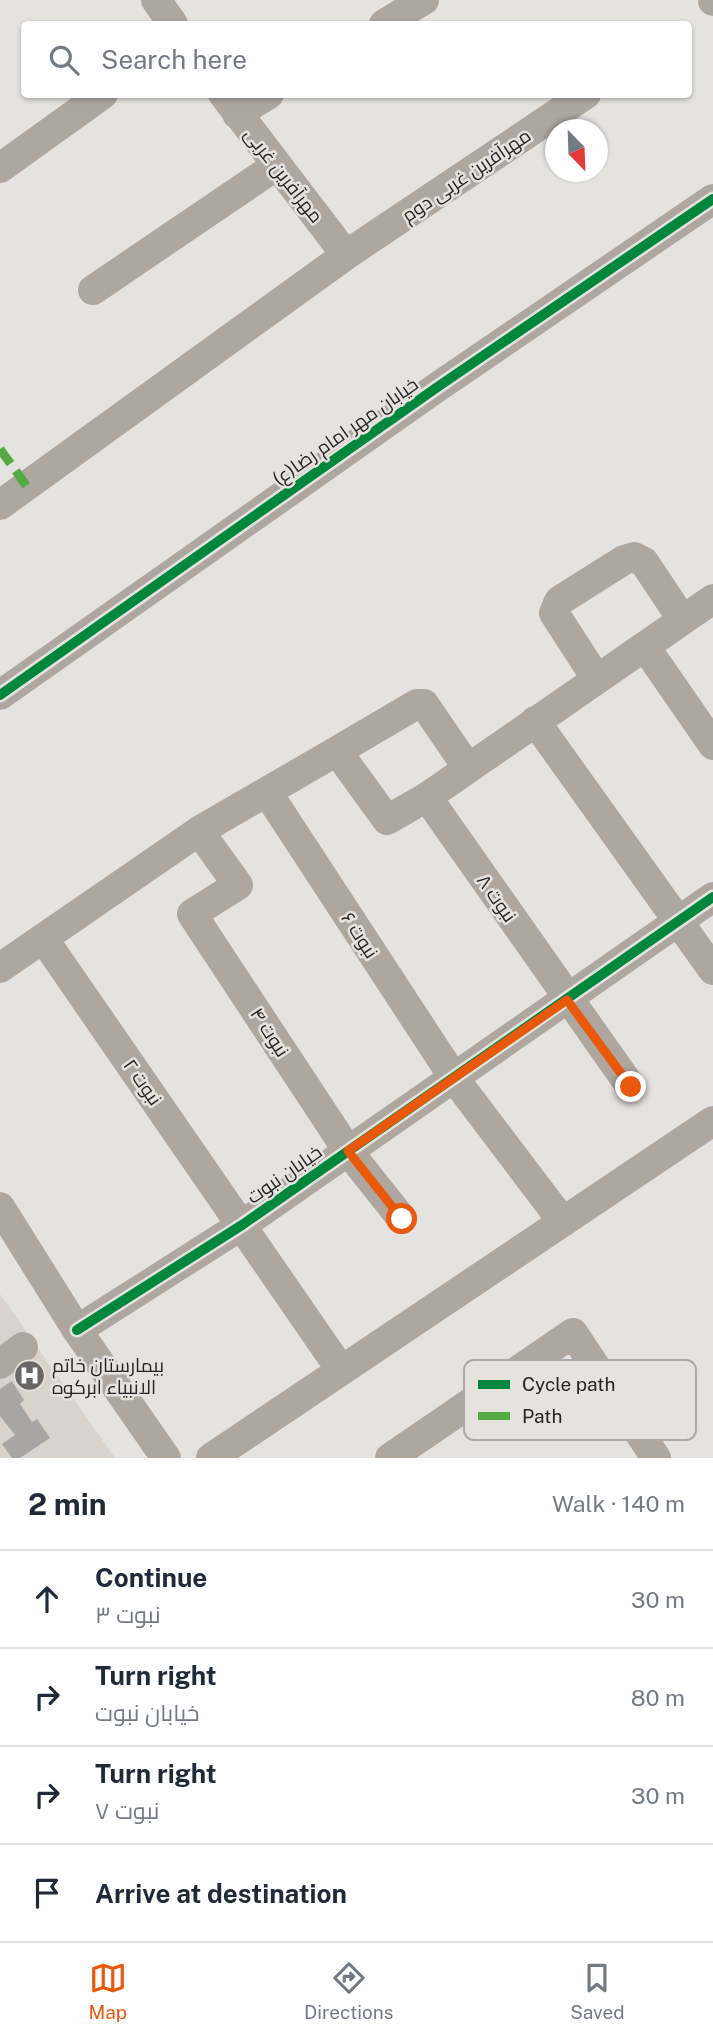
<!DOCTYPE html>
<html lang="en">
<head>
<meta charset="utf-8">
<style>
	:root { --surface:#fff; --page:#f6f6f7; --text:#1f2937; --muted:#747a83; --line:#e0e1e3; --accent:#ea580c }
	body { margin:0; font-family:"Public Sans",Cairo,sans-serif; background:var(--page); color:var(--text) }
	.compass { position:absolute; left:545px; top:119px; width:63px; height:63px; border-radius:50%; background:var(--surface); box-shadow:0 2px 5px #0004; rotate:157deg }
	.stop { position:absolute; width:21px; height:21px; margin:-16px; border:5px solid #ea580c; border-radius:50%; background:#fff }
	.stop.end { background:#ea580c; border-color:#fff; box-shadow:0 2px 7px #0008 }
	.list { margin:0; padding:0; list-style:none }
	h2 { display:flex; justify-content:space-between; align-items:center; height:91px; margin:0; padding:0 28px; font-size:30px }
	h2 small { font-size:23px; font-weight:400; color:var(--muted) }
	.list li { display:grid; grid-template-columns:46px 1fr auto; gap:21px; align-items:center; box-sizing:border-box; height:98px; padding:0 28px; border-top:2px solid var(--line) }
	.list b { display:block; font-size:26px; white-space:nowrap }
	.list p { margin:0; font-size:23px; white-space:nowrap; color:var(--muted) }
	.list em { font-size:23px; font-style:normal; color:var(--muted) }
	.icon { flex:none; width:38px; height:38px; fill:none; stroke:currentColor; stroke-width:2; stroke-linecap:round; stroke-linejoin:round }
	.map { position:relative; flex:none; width:713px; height:1458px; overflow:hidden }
	.search { position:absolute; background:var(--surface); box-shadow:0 2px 5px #0004; left:21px; right:21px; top:21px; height:77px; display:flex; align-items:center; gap:18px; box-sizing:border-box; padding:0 24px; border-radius:7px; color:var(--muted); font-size:26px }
	.sheet { height:483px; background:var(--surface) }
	nav { display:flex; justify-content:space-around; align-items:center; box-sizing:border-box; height:98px; border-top:2px solid var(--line); background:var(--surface); font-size:19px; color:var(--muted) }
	nav a { display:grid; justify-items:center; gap:4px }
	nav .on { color:var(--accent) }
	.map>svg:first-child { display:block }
	.built { fill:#d9d3cd }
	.building { fill:#a7a6a4 }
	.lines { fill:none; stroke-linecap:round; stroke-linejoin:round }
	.minor { stroke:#aea7a0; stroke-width:30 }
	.quiet { stroke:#53aa43; stroke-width:9; stroke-dasharray:18 9; stroke-linecap:butt }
	.cycleway-casing { stroke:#e6e3df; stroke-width:15 }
	.cycleway { stroke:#00873e; stroke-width:10 }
	.route { stroke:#ea580c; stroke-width:9 }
	.labels { text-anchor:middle; stroke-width:5; stroke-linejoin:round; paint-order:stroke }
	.street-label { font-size:19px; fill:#252423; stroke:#e6e3df }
	.poi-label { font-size:19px; fill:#252423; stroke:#e6e3df; text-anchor:start }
	.key { fill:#e6e3df; stroke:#acaaa7; stroke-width:2 }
	.key-label { font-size:19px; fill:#252423 }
</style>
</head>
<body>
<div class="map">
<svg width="713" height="1458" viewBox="0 0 713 1458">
	<rect width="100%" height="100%" fill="#e5e3e0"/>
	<path class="built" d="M0,1294L115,1458H0Z"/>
	<path class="building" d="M12,1381L24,1400L20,1404L32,1422L37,1419L50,1438L20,1458H12L2,1444L15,1435L0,1416V1389Z"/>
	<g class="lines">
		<path class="minor" d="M156,0L173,24
			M713,0V1
			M384,24L424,0
			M223,94L346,255
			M237,114L269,94
			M0,168L103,94
			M93,290L277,165
			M0,505L346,255L586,94
			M646,648L713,745
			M596,678L554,613L559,601L624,560L634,557L644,562L682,619
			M0,695L436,388L713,199
			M535,721L713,970
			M337,751L417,704H424L467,767
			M267,792L454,1078L563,1222
			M427,797L631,1087
			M43,938L341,1370
			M0,968L199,831
			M0,1207L77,1330L166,1458
			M402,1219L348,1151L192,914L238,885L199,831L337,751L387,820L427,797L713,599
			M77,1330L242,1225L713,897
			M0,1364L23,1347
			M211,1458L713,1121
			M390,1458L573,1333L656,1458"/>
		<path class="quiet" d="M0,449L28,488"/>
		<defs>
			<path id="cycleway" d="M0,695L436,388L713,199
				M77,1330L242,1225L713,897"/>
		</defs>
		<use href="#cycleway" class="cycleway-casing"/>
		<use href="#cycleway" class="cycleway"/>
	</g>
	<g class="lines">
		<path class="route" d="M402,1219L348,1151L567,1000L631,1087"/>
	</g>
	<defs>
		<symbol id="hospital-disc" viewBox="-11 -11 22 22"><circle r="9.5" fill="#686765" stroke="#e6e3df"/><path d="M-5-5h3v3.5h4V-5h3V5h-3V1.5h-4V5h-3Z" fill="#fff"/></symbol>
	</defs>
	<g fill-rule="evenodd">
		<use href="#hospital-disc" x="12" y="1358" width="35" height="35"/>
	</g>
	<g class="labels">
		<g class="street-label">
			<text transform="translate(284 175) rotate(52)" y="7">مهرآفرین غربی</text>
			<text transform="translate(466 175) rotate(-34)" y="7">مهرآفرین غربی دوم</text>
			<text transform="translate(345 431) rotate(-35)" y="7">خیابان مهر امام رضا(ع)</text>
			<text transform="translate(497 898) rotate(55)" y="7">نبوت ۸</text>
			<text transform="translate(360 935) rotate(57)" y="7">نبوت ۶</text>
			<text transform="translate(270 1032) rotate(57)" y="7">نبوت ۴</text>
			<text transform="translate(143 1082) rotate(55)" y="7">نبوت ۲</text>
			<text transform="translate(284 1174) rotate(-35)" y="7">خیابان نبوت</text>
		</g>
		<g class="poi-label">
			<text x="52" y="1372">بیمارستان خاتم<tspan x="52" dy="22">الانبیاء ابرکوه</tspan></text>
		</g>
	</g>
	<rect x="464" y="1360" width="232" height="80" rx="10" class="key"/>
	<rect x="478" y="1380" width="32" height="9" fill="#00873e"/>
	<rect x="478" y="1412" width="32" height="8" fill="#53aa43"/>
	<g class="key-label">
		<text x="522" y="1391">Cycle path</text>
		<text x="522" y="1423">Path</text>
	</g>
</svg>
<svg class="compass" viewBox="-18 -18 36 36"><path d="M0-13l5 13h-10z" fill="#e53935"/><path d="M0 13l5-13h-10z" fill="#747a83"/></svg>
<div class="stop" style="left:402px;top:1219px"></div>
<div class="stop end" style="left:631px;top:1087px"></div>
<div class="search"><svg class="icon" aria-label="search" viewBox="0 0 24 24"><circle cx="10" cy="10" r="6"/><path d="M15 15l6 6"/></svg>Search here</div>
</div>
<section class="sheet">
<h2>2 min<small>Walk · 140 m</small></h2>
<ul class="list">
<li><svg class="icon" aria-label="ahead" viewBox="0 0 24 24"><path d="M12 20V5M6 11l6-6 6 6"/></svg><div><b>Continue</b><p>نبوت ۳</p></div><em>30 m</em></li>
<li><svg class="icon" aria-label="right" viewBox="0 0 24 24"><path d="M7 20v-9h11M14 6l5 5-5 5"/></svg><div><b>Turn right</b><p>خیابان نبوت</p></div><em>80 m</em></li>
<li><svg class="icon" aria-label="right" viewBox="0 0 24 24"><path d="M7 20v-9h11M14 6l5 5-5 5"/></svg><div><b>Turn right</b><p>نبوت ۷</p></div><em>30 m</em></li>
<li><svg class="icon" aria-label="arrive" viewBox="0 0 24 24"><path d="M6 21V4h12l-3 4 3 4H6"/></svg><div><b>Arrive at destination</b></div></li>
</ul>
</section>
<nav>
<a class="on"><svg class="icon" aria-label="map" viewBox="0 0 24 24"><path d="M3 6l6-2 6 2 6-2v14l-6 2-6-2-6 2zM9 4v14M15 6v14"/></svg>Map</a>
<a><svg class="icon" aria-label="directions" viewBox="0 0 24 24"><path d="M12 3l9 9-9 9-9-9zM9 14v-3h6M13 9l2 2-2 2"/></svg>Directions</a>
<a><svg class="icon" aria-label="saved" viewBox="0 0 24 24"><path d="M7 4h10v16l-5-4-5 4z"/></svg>Saved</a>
</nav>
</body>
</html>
